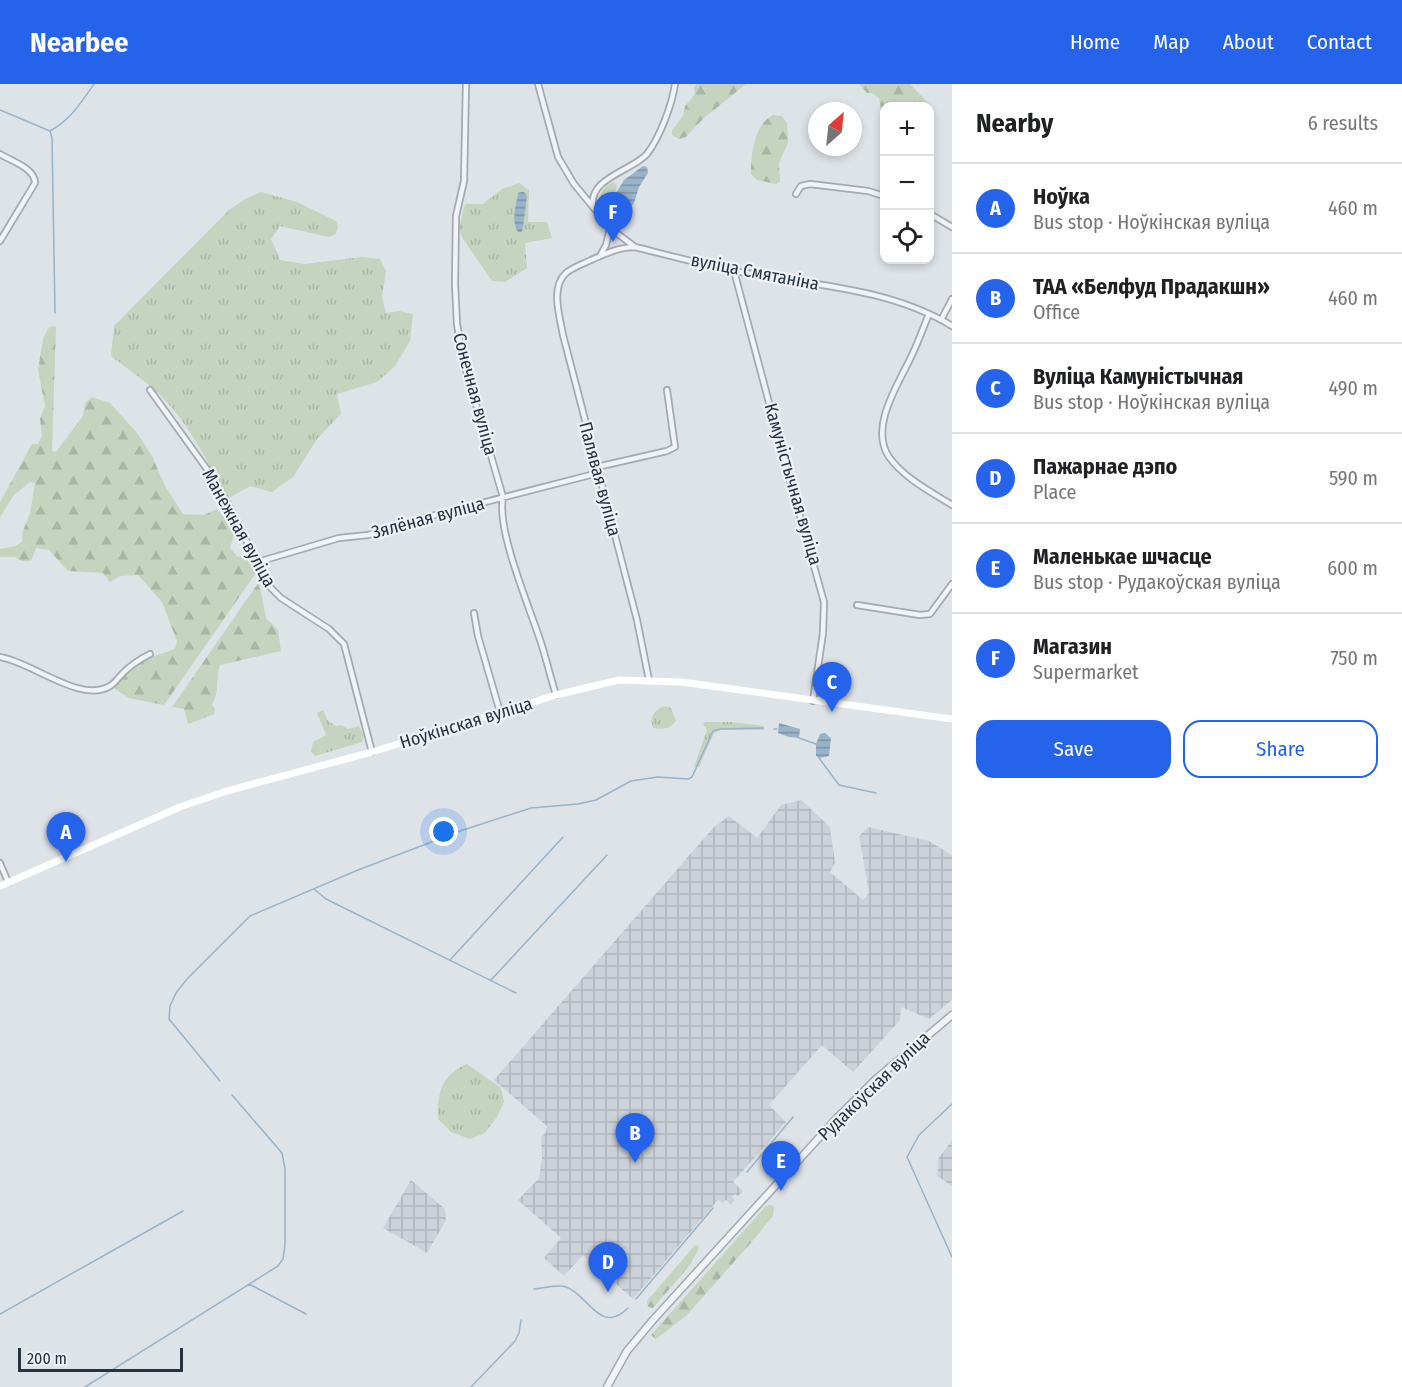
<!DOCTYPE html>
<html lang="en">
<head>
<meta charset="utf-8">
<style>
	:root { --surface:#fff; --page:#f2f2f2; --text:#202124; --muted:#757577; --line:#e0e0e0; --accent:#2563eb }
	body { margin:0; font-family:"Fira Sans Condensed",sans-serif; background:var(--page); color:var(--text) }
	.controls { position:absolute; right:18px; top:18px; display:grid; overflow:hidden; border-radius:12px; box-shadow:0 3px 9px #0003 }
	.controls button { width:54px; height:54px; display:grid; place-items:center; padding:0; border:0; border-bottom:2px solid var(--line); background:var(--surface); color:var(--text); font:30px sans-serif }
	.compass { position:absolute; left:808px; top:18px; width:54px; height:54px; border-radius:50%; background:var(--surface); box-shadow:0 3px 9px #0003; rotate:27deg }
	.scale { position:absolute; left:18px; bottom:15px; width:165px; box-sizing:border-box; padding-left:6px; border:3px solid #273240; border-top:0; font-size:16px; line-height:21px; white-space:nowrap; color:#273240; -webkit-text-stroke:4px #eef2f6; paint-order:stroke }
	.you { position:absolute; left:444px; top:748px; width:21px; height:21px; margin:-15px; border:4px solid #fff; border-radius:50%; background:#1a73e8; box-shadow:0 0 0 9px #1a73e833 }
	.badge { display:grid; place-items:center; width:39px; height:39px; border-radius:50%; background:var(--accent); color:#fff; font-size:20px; font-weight:700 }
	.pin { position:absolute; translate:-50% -50px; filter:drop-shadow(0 2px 3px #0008) }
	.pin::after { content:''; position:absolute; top:32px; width:21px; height:18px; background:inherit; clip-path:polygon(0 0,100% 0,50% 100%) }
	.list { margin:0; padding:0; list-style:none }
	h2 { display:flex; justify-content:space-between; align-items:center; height:78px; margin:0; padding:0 24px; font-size:26px }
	h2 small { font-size:20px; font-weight:400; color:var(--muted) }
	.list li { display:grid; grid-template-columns:39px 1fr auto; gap:18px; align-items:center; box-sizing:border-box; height:90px; padding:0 24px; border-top:2px solid var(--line) }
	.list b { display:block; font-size:22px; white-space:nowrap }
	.list p { margin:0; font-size:20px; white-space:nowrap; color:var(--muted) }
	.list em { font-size:20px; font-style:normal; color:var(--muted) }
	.actions { display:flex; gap:12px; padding:18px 24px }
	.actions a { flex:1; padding:14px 0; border:2px solid var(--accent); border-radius:18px; text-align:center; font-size:21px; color:var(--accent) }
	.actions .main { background:var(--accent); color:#fff }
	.icon { flex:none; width:33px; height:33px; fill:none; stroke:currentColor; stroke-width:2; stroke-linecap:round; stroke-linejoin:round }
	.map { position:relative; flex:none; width:952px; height:1303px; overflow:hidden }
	header { display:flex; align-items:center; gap:36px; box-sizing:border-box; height:84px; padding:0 30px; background:var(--accent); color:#fff }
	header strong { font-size:28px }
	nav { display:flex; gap:33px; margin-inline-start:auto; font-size:21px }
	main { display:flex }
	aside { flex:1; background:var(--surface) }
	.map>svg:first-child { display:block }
	.industrial { fill:url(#industrial-grid) }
	.grass { fill:url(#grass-tufts) }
	.forest { fill:url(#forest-firs) }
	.water { fill:url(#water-rules) }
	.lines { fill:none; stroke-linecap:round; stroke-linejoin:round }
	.stream { stroke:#98b3ca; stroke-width:1.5 }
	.minor-casing { stroke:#a3aab2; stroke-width:8 }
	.tertiary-casing { stroke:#a3aab2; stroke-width:9 }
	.minor { stroke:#f1f3f7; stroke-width:4.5 }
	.tertiary { stroke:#f1f3f7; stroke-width:6 }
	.secondary { stroke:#fff; stroke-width:7 }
	.labels { text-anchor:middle; stroke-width:4.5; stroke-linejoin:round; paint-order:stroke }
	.street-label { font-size:18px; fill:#273240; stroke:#eef2f6 }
</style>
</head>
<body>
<header>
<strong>Nearbee</strong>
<nav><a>Home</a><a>Map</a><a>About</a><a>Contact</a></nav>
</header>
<main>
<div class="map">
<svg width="952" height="1303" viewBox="0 0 952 1303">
	<defs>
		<pattern id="industrial-grid" width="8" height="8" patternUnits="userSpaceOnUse" patternTransform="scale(1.5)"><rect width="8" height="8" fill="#ccd2da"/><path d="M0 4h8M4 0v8" fill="none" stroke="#afb5bc"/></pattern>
		<pattern id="grass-tufts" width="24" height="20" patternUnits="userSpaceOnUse" patternTransform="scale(1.5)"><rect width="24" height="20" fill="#c5d3bf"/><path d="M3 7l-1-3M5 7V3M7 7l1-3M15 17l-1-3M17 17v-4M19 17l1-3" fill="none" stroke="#a9b6a5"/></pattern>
		<pattern id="forest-firs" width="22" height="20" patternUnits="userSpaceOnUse" patternTransform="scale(1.5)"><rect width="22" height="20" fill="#c5d3bf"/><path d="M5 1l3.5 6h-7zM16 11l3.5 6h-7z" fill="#a9b6a5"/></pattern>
		<pattern id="water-rules" width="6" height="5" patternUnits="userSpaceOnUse" patternTransform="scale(1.5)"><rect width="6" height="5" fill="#98b3ca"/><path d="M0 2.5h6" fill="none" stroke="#7c92a5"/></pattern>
	</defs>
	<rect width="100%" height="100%" fill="#dee3e8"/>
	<path class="industrial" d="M801,716L830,743L835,779L830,788L863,816L869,809L859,752L868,743L929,757L952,771V916L929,935L901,923L900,936L853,988L822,961L769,1021L786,1038L733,1098L743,1107L738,1112L735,1110L732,1113L735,1116L731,1121L726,1116L723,1119L718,1116L633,1215L583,1171L564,1192L544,1174L561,1154L518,1116L539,1094L542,1074L541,1053L546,1048L547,1042L494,996L713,744L729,732L757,754L781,721Z
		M952,1056V1102L937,1092L938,1075Z
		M411,1096L445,1125L446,1136L427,1169L383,1144Z"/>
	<path class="grass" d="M519,99L529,106L528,138H547L552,154L525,159L527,184L505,198L492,197L463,155L459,144L465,120H483L502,105Z
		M261,108L297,118L336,137L338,143L336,150L329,153L280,142L271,155L280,176L304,180L362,173L380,175L386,187L382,213L386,229L399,227L413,230L410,257L395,282L377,298L337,310L341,330L317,355L293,393L272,408L250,402L227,415C209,380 190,341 162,313C147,297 127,285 111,272L114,242L229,126L247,114Z
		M664,622L671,624L676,637C669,646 663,645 653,644C649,634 654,626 664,622Z
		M323,626L328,637L336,642L341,641L348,645L359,642L364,651L362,658L315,672L311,668L313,658L326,651L317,629Z
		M706,638H731L764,642V646H721L714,649L699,683H694L707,646L703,640Z
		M467,980L501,1004L504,1018L497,1033L485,1049L470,1055L451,1048L438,1035C437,1008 442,991 467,980Z"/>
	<path class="forest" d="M697,0H746L704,34L686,53L679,55L672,51V46L683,32L685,22L695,10L694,3Z
		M859,0H910L934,25L932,29H930V22H912L899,18H892L890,22H884V42L879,14L872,9H867Z
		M773,31L782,32L787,39L788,59L779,79L780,98L776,100L757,96L751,90C751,70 754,41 773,31Z
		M614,98L617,101L614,115L617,124L606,129L602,128C596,116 601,102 614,98Z
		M56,242L52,367L56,368L83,332L85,319L92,313L110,319L137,349L151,370L165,402L183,430L204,431L217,425L235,447L230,464L238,473L250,471L256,489L164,621L129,614L112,603L146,575L175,565L177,557L162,518L138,491L120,492L110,498L103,489L68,487L49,466L36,464L31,477H22L15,473H0V465L16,462L22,458L23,447L30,429L35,399L30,398L14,411L0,433V418L32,360H38L42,352L40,335L45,322L38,286L43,255L49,243Z
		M259,498L266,534L278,546L281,567L220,581C215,597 220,606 212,621L215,625L214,630L188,640L184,625L172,623Z
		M771,1121L774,1123L773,1132L749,1161L687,1231L656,1255L651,1251L766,1122Z
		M695,1161L699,1162C698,1169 693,1173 691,1180L653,1224L648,1223L647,1217Z"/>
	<path class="water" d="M643,82L647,83L648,89L639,103L634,119L629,125L624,126L617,121L616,109L624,96Z
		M521,108H524L527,112L523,143L522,148H518C511,137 516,122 518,109Z
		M779,639L800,645L799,654L789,653L778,649Z
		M825,649L831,654L829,672L819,674L816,672V660L820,650Z"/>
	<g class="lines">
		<path class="stream" d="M0,26L50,47C71,35 81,19 94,0
			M50,47L52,54L55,229
			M774,645H777
			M799,654L816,660
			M819,674L839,701L876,709
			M314,805L326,815L516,909
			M450,876L563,753
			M491,896L607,771
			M220,997L169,935L170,922L176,909L187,895L250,832L358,786L463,746L531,724L578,720L596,716L631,697L658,693L688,695L692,693L713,647L720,645L763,644
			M952,1020L919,1051L907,1073L952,1173
			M747,1088L793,1033
			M249,1200L306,1230
			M534,1205C544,1204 556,1200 566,1203C588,1210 600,1252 628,1224
			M636,1215L713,1124
			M0,1230L183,1127
			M85,1303L278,1182L283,1175L285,1161V1085L282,1069L232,1011
			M471,1303L515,1257L519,1249L521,1236"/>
		<defs>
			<path id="minor" d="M466,0L464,97L456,132L455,200L457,240L463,276L503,413C496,447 531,526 542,562C547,578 551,595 556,611
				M538,0L558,73L574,100L593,123
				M0,70C11,77 35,84 35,99L0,157
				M796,110L801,102L810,100L868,107L884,112
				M930,130L952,143
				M610,144L635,163
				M600,172L606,161L610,144L593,123C588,94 632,87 647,70C660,53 672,21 675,0
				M734,187L784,375L824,518L823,549L813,617
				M929,230C923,244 918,259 911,273C898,301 869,343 889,373C904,394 931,408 952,421
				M941,236L952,215
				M150,306L209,388L226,416L269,502L281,514L329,545L344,560L372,668
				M597,383L667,367L675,363L667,306
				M258,478L339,454L368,451L416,436L598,389
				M857,521L920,531L930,530L952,500
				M474,529L478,552L500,628
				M0,573C32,578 81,620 110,602C115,599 119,593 123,589C131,581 140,575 150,570
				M649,596L637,536L563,251C560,234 550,203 566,189C573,183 583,180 591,176C605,170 619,163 635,163C671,172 708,182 746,189C815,201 891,205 952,242
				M0,779L8,798"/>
			<path id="tertiary" d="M607,1303L627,1267L653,1236L837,1034L875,996L952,931"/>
		</defs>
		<use href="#minor" class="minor-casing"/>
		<use href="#tertiary" class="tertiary-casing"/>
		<use href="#minor" class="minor"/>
		<use href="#tertiary" class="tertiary"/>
		<path class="secondary" d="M0,802L180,723L227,707L372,668L556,611L619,596L681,598L952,635"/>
	</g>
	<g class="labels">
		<g class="street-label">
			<text transform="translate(755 188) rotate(11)" y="6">вуліца Смятаніна</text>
			<text transform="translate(475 310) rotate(75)" y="6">Сонечная вуліца</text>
			<text transform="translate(600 395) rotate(75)" y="6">Палявая вуліца</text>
			<text transform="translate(793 400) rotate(74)" y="6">Камуністычная вуліца</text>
			<text transform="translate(428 434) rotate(-15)" y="6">Зялёная вуліца</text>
			<text transform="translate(239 444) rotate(61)" y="6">Манежная вуліца</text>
			<text transform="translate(466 639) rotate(-17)" y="6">Ноўкінская вуліца</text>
			<text transform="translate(874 1002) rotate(-44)" y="6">Рудакоўская вуліца</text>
		</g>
	</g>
</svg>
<div class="controls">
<button>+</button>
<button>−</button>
<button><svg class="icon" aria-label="locate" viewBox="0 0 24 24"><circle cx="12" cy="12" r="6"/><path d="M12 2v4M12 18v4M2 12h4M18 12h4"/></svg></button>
</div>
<svg class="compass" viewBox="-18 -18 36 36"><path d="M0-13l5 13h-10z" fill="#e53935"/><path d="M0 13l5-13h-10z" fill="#757577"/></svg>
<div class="scale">200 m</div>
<div class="you"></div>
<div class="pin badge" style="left:66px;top:778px">A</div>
<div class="pin badge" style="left:635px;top:1079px">B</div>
<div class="pin badge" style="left:832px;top:628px">C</div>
<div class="pin badge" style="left:608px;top:1208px">D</div>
<div class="pin badge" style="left:781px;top:1107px">E</div>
<div class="pin badge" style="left:613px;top:158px">F</div>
</div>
<aside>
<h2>Nearby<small>6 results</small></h2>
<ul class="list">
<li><span class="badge">A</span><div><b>Ноўка</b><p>Bus stop · Ноўкінская вуліца</p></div><em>460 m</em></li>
<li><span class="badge">B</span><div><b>ТАА «Белфуд Прадакшн»</b><p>Office</p></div><em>460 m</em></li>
<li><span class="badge">C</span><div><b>Вуліца Камуністычная</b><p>Bus stop · Ноўкінская вуліца</p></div><em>490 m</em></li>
<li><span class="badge">D</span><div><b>Пажарнае дэпо</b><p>Place</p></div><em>590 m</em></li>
<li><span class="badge">E</span><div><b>Маленькае шчасце</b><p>Bus stop · Рудакоўская вуліца</p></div><em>600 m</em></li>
<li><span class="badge">F</span><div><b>Магазин</b><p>Supermarket</p></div><em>750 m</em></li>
</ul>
<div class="actions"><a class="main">Save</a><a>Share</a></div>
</aside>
</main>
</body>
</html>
